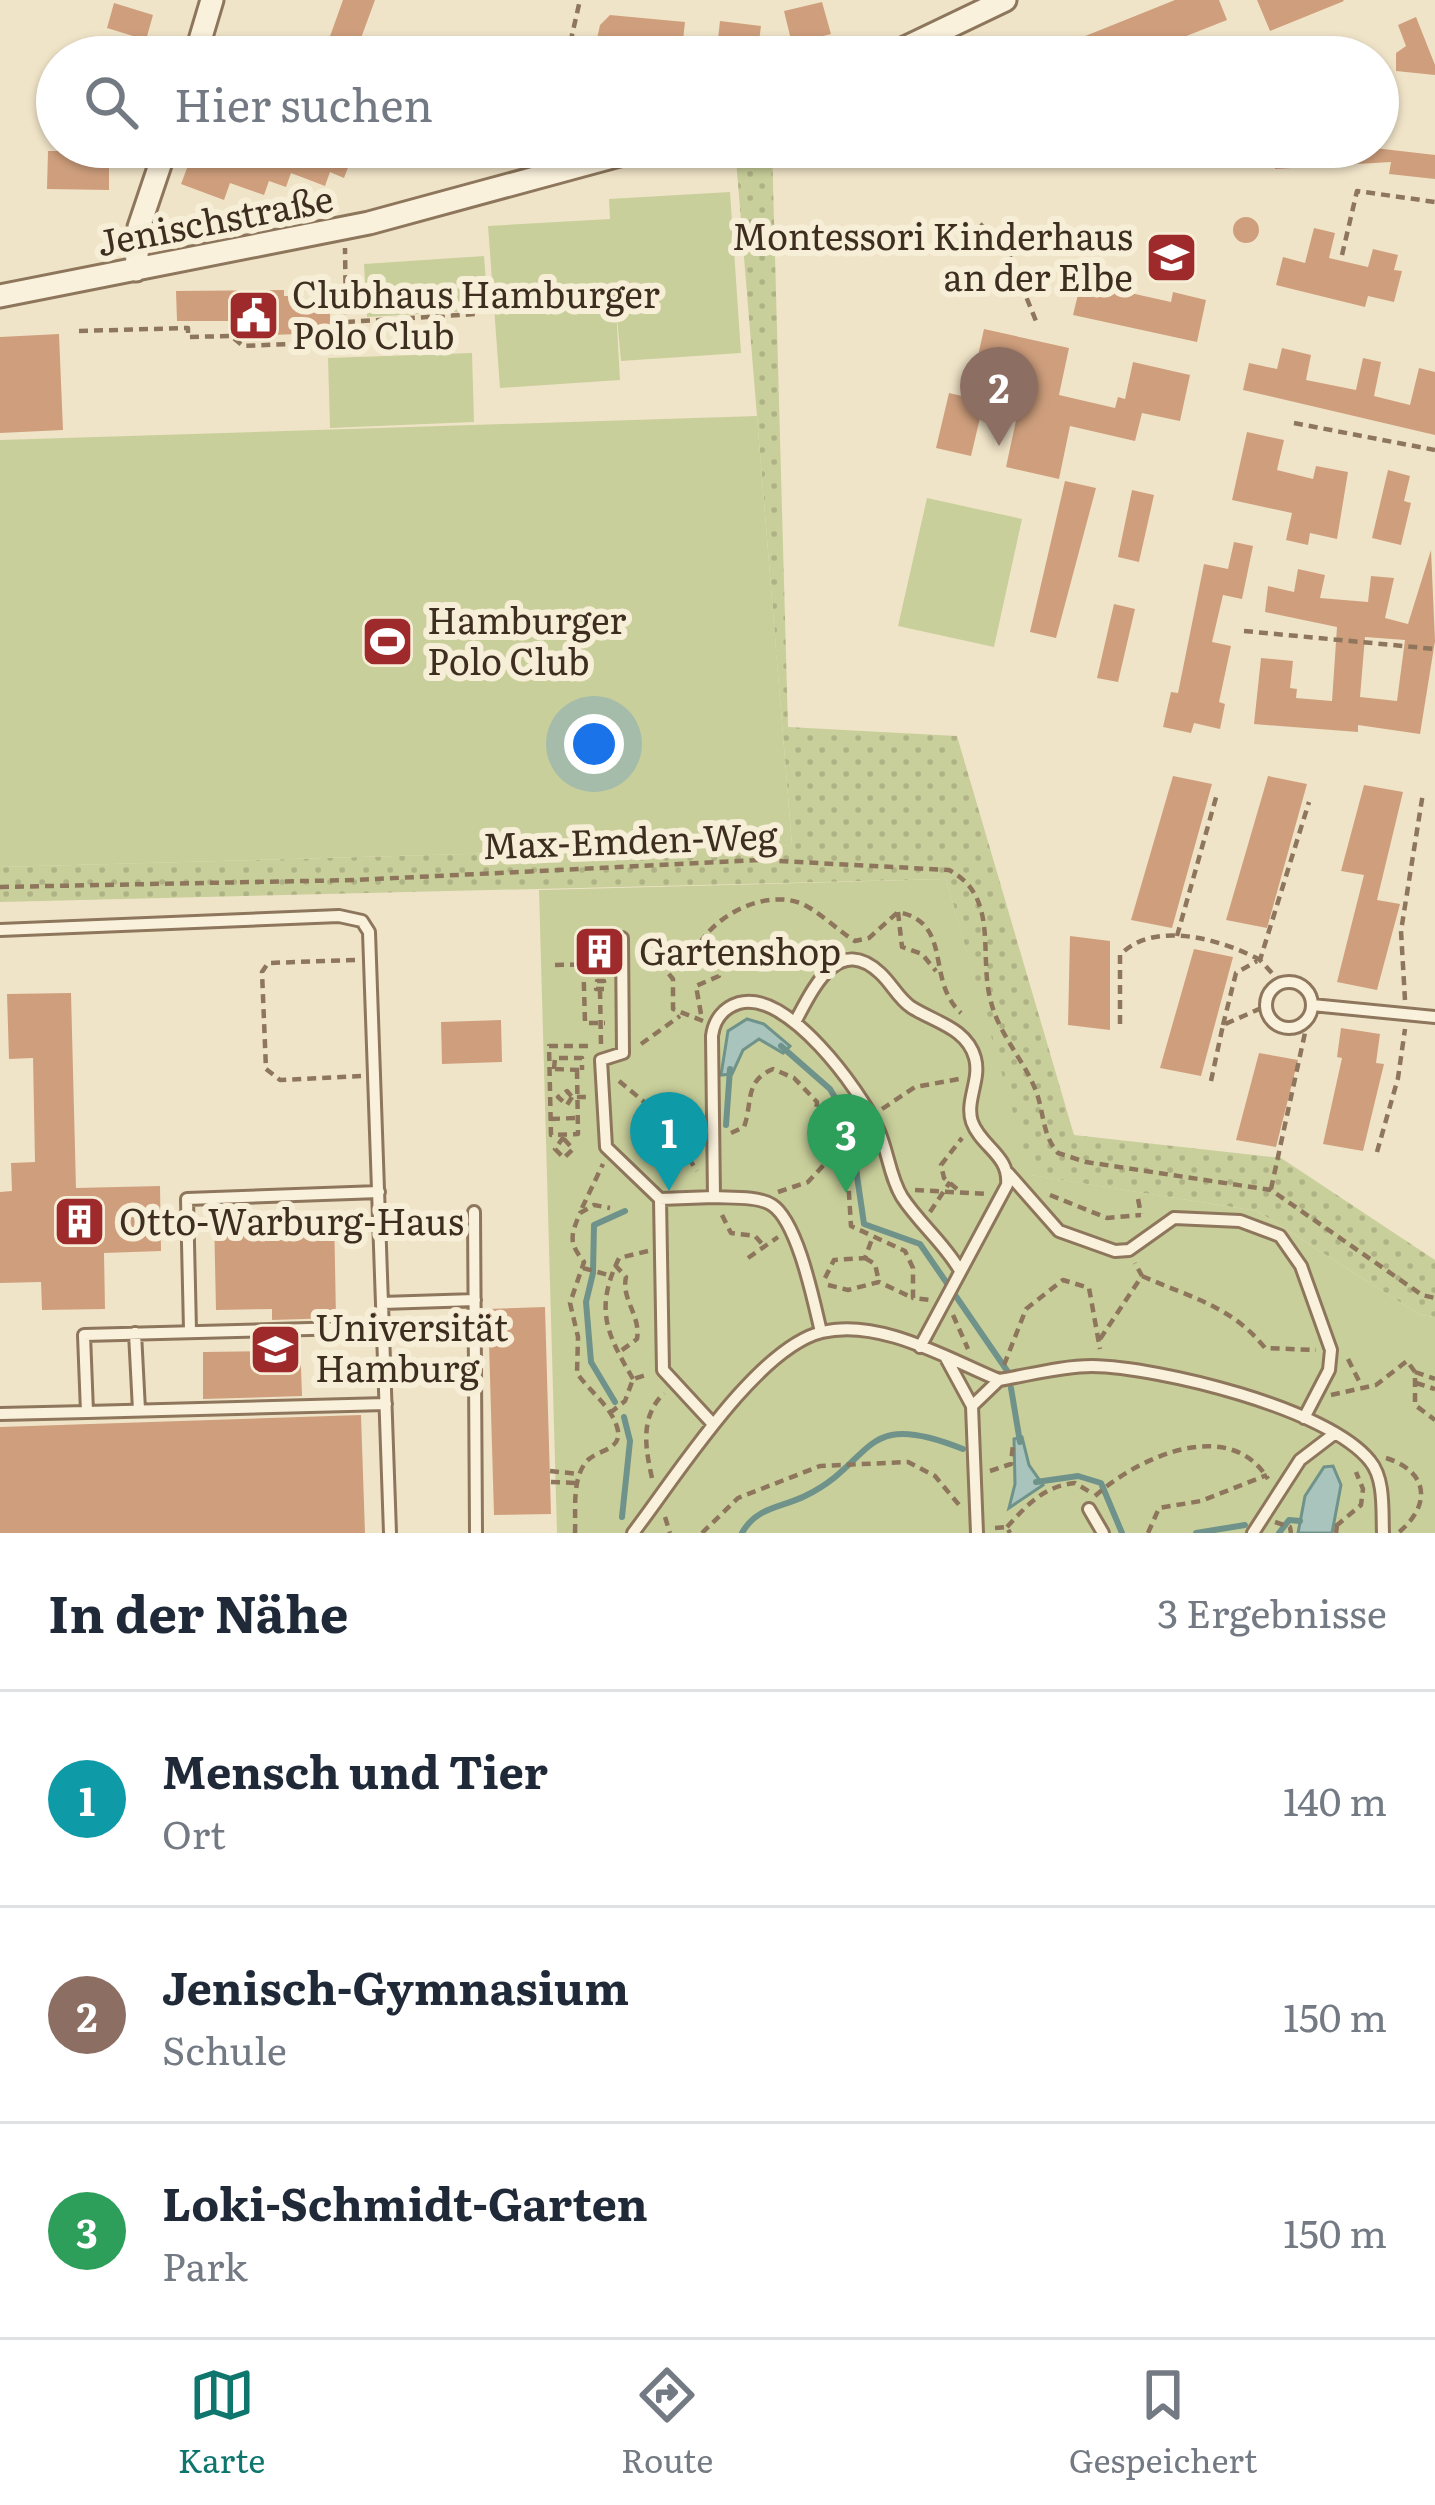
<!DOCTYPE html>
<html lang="de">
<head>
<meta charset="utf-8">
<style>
	:root { --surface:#fff; --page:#f2f2f3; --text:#1f2937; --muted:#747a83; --line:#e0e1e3; --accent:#0f766e }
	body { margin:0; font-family:Literata,serif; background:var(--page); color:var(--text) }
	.you { position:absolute; left:594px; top:744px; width:42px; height:42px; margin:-30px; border:9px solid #fff; border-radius:50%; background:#1a73e8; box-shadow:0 0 0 18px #1a73e833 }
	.badge { display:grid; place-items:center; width:78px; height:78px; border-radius:50%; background:var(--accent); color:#fff; font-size:39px; font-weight:700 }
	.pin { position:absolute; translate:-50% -99px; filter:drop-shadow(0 3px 6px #0008) }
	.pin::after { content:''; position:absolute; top:63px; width:42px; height:36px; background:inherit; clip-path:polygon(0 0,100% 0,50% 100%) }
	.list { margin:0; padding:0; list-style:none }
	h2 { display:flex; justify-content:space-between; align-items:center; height:156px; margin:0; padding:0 48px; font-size:51px }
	h2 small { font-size:39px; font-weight:400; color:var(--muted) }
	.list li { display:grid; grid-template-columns:78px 1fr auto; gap:36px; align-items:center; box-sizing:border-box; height:216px; padding:0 48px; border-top:3px solid var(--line) }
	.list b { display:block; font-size:45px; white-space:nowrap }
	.list p { margin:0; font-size:39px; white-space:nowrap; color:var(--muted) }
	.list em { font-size:39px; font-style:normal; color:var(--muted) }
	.icon { flex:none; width:66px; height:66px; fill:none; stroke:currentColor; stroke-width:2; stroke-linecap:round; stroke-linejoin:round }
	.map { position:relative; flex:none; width:1435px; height:1533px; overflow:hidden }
	.search { position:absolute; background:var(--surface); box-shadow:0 3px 9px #0004; left:36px; right:36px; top:36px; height:132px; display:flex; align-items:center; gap:30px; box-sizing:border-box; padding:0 42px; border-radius:66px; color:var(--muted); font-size:45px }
	.sheet { height:804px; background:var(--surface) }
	nav { display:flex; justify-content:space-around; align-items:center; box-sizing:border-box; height:168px; border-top:3px solid var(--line); background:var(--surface); font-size:33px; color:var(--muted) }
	nav a { display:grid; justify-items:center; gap:6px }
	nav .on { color:var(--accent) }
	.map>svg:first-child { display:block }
	.grass { fill:url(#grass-dots) }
	.garden { fill:#c9cf9b }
	.water { fill:#a9c4bc; stroke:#6f938a; stroke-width:3 }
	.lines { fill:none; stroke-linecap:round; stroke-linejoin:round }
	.stream { stroke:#6f938a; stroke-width:6 }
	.building { fill:#cf9f7d; fill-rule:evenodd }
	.service-casing { stroke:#8d765c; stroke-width:16 }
	.minor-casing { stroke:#8d765c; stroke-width:27 }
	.path { stroke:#8d765c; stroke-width:4.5; stroke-dasharray:9 6; stroke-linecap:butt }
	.service { stroke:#faf1dc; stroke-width:10 }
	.minor { stroke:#faf1dc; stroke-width:21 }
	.labels { text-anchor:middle; stroke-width:12; stroke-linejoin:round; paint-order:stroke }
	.street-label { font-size:36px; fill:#3d2e20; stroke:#f7eed8 }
	.poi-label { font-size:36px; fill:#3d2e20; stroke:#f7eed8; text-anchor:start }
</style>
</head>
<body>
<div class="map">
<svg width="1435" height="1533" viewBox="0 0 1435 1533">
	<defs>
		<pattern id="grass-dots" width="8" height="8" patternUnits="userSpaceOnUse" patternTransform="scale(3)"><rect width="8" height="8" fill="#c9cf9b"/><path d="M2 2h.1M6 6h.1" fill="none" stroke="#aeb285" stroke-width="1.8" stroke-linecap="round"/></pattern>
	</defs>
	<rect width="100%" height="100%" fill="#f0e4c8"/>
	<path class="grass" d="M735,147H772L788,727L957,736L1074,1135L1281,1158L1435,1260V1317L1420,1315L1257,1211L1030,1175L946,879L0,902V867L792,845Z"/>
	<path class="garden" d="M730,192L741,353L621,361L616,307L620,380L500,388L488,226L610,219L609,199Z
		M484,256L488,310L367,317L364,264Z
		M472,353L474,422L330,428L328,358Z
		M757,416L792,845L0,867V440Z
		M927,498L1022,519L994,647L898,626Z
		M946,879L1031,1175L1257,1211L1420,1315L1435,1317V1533H557L539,890Z"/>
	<path class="water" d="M747,1019L764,1024L790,1046L783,1053L759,1039L743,1050L732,1074L721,1075L728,1031Z
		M1022,1437L1029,1465L1043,1485L1009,1508L1015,1484L1014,1439Z
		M1333,1466L1341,1485L1332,1533H1298L1305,1496L1324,1467Z"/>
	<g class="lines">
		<path class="stream" d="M781,1046L830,1089L849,1121L864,1224L920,1244L1008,1372
			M726,1125L730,1069
			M1011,1388L1020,1442
			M615,1402L591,1362L586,1302L593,1273L594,1225L625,1211
			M1036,1482L1078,1476L1101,1483L1122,1533
			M622,1517L630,1441L624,1417
			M742,1533C756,1507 781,1508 805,1496C876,1462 859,1407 963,1449
			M1196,1533L1245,1525
			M1279,1533L1289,1520L1300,1521"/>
	</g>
	<path class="building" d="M343,0H375L357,49L329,39Z
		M1175,0H1219L1227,20L1161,46L1166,57H1033Z
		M1257,0H1343L1344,1L1270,31Z
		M822,2L831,34L792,44L784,11Z
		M114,3L153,15L146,40L107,28Z
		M610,15L685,22L682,49L665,47L664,57L622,52L621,57H593L600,25Z
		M1416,17L1435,65V75L1396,71V53L1406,46L1398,25Z
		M720,21L761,26L757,57H716Z
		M195,147L237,163L243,147L267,154L270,147H356L344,178L330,172L325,186L291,173L286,187L269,181L264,195L230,183L224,200L181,184Z
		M1274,147H1366L1435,155V179L1389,174L1391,162L1275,169Z
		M48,151H109V190L47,189Z
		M1233 230a13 13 0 1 1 26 0a13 13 0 1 1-26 0Z
		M1314,228L1335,233L1329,258L1368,267L1373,249L1398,255L1394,270L1402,271L1394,302L1368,296L1365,307L1276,285L1283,257L1305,263Z
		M1081,282L1171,302L1173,292L1206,300L1197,342L1073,315Z
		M284,290V296H304V312H330V333L242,336V321H177L176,291Z
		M984,329L1069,348L1059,395L1115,408L1118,397L1125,399L1133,362L1190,375L1180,421L1142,413L1135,441L1070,426L1059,479L1006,467L1020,402L970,391Z
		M59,334L63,430L0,433V337Z
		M1282,348L1311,355L1306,380L1356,390L1363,358L1381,362L1374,396L1410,405L1419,368L1435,372V435L1243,390L1249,363L1277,369Z
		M949,393L984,401L971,456L936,448Z
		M1247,432L1284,440L1277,470L1313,479L1316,466L1348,472L1337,539L1310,533L1308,545L1286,540L1292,513L1232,500Z
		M1388,470L1410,476L1404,501L1411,503L1401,545L1372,538Z
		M1065,481L1096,488L1056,638L1030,632Z
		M1132,490L1154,495L1139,562L1118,557Z
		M1234,542L1253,546L1242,599L1223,595L1212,642L1231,646L1219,702L1225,704L1220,729L1194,723L1191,733L1163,727L1171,692L1178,693L1204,564L1228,569Z
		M1431,550L1435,641L1420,734L1358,725V732L1254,724L1261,658L1293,661L1290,688L1297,689L1296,698L1332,701L1337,627L1265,612L1268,586L1294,592L1298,569L1325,575L1320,598L1368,602L1371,576L1394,578L1385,618L1408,624ZM1365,637L1405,640L1397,701L1360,697Z
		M1114,604L1135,609L1118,682L1097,678Z
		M1173,776L1212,784L1172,928L1131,920Z
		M1268,776L1307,784L1267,928L1226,920Z
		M1364,785L1403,792L1377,900L1400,904L1377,990L1337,982L1364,875L1341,871Z
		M1070,936L1110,941V1030L1068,1025Z
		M1194,949L1233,957L1201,1076L1160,1068Z
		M71,993L76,1188L160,1186L161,1251L104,1253L105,1309L42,1310L41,1282L0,1283V1192L12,1191L11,1163L35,1162L33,1058L9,1059L7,994Z
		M501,1020L502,1062L442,1064L441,1022Z
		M1341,1028L1380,1034L1376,1063L1384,1064L1363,1151L1323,1144L1342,1058L1337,1057Z
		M1259,1053L1298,1060L1276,1147L1236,1140Z
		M334,1212L336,1318L272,1320V1309L216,1310L214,1216Z
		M545,1307L551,1514L494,1515L488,1309Z
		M300,1339L302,1396L203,1399V1352L273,1351V1340Z
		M361,1415L365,1533H0V1427Z"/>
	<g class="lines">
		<defs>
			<path id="service" d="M0,930L339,916L362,921L369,932L390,1533
				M583,939L622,938L623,1053L601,1060L606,1147L660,1199L663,1370L712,1423
				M1266 1005a23 23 0 1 1 46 0a23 23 0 1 1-46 0Z
				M1312,1005L1435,1017
				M795,1022C812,991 837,933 880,973C892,984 898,998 911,1007C934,1022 967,1028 975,1058C981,1080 965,1101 972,1122C981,1147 1010,1155 1007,1185L920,1347
				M1008,1173L1059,1231L1115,1251L1129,1250L1174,1218L1240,1221L1280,1236L1301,1266L1331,1350L1329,1370L1304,1418
				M660,1199L714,1197
				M474,1212L476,1533
				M382,1303L475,1300
				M383,1327L84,1335L87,1412L386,1404
				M190,1330L187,1199L379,1192
				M821,1332C814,1303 798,1222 772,1205C758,1196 730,1198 714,1197L712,1036C714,1020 723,1008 739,1003C787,989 860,1090 877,1127C888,1149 889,1176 902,1197C919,1223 943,1242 959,1269
				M135,1333L139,1410
				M946,1358L972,1406
				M999,1380C1029,1375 1062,1366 1092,1366C1158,1367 1328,1408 1370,1461C1385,1479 1382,1511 1383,1533
				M0,1414L87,1412
				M1089,1509L1103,1533
				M633,1533C674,1480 756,1348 822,1332C880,1318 948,1359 999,1380L972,1406L977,1533
				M1253,1533L1300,1460L1334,1434"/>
			<path id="minor" d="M195,57L212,0
				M886,57L1005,0
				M136,270L139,227L166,147
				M0,296L369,223L649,147"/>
		</defs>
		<use href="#service" class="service-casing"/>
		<use href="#minor" class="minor-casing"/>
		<path class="path" d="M967,53L968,57
			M567,57L580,0
			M980,224L1006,247L1038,326
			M1342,255L1357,191L1435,202
			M346,322L476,314
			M79,331L188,328V337L231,336L243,346L336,342L346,322L345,248
			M1294,423L1435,450
			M1244,631L1435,649
			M0,887L356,880L760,860L949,870C999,896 979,953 990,998C998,1034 1023,1058 1036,1091C1044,1112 1042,1135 1058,1153L1086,1162L1271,1190L1422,1295L1435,1298
			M898,912L902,947L922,954L936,971
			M1177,936L1217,794
			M700,943C718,914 765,890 800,903C818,910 838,931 855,941L869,938L898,912C954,923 925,980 961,1013
			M583,952L585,1023H605
			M355,960L268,963L262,972L266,1069L280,1080L361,1076
			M555,965L605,964
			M597,981H604V989H596Z
			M1282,984L1260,960L1309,802
			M600,990L601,1045
			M1405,1000L1401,931L1423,793
			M701,1014L696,986L719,976L722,956L758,949
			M703,1021L673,1009V979L660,963L663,953L705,941L722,956
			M1120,1024V955C1154,919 1223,940 1260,960
			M1223,1025L1236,973L1257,961
			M641,1044L680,1016
			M554,1069L555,1058H582V1070
			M555,1069L579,1070
			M577,1070L578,1134L551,1135L549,1046H590
			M619,1081L661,1116L697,1171
			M1211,1081L1223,1025L1266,1006
			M572,1097L567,1105L558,1097L567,1091L572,1097H590
			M882,1109L915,1087L959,1079
			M551,1119L575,1118
			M731,1133L744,1127C753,1102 744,1081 773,1069L794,1078L817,1102L815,1125L847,1162L851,1226L905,1251L913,1268V1298L931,1300
			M564,1139L573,1149L564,1158L555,1149L565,1135
			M1377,1152L1398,1078L1405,1029
			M957,1189L944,1178L941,1165L962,1138
			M1271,1189L1308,1019
			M915,1190L987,1194
			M778,1192L808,1182L859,1127
			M1050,1195L1107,1218L1141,1215
			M1138,1199L1141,1214
			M582,1208L603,1164
			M930,1212L950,1182
			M722,1215L731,1233L755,1236L764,1246
			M748,1258L778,1237
			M865,1258L875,1264L879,1282
			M615,1265L626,1277C621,1300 641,1315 637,1339L618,1353
			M583,1268L612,1276
			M1142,1276C1189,1297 1232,1306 1265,1348L1316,1350
			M825,1278L834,1260L865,1258L872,1239
			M828,1285L848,1290L879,1282L913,1298
			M953,1315L968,1349
			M1100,1339L1142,1276L1135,1263
			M1348,1359L1361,1385
			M1004,1365L1026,1309L1063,1280L1089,1288L1100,1349
			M1415,1372L1435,1379
			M633,1379C607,1334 594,1310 619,1258L648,1251
			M1416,1383L1435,1389
			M1331,1395L1376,1385L1407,1361L1415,1372V1405L1435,1420
			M610,1413L625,1401L633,1379L649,1374
			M1386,1458C1430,1472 1431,1506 1398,1533
			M550,1471L579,1474
			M990,1471L1011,1464L1013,1444
			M652,1478C645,1447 640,1417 664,1393
			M551,1482L578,1483
			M1095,1496C1137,1458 1229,1415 1268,1479
			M665,1517L670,1533
			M1275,1522L1290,1527L1291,1533
			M1336,1526L1361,1505L1363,1489L1356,1472
			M1007,1527C1027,1505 1044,1486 1075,1483L1090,1492
			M995,1528L1007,1527L1010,1533
			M575,1533C576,1511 571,1475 589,1459C601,1449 624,1449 617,1427C611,1406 588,1390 577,1373L578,1337L570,1303L584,1262C569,1243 570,1237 580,1213L594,1205L610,1208
			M702,1533L738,1498L820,1466L908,1462L935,1476L960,1506
			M1148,1533L1159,1508L1201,1501L1267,1475
			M1336,1533L1338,1518"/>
		<use href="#service" class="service"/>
		<use href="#minor" class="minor"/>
	</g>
	<defs>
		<symbol id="school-square" viewBox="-11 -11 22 22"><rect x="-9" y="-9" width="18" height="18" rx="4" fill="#9e2a2b" stroke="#f7eed8"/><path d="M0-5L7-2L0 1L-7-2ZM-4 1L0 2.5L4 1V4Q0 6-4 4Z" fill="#fff"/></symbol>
		<symbol id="civic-square" viewBox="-11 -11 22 22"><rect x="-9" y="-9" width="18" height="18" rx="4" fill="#9e2a2b" stroke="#f7eed8"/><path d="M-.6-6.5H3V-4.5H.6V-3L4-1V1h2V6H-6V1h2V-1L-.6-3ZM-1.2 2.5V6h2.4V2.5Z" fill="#fff"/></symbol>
		<symbol id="stadium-square" viewBox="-11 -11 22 22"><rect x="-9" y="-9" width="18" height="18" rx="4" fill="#9e2a2b" stroke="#f7eed8"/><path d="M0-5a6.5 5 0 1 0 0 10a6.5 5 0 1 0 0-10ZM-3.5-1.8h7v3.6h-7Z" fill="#fff"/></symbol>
		<symbol id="building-square" viewBox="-11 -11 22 22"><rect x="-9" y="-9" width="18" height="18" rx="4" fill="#9e2a2b" stroke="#f7eed8"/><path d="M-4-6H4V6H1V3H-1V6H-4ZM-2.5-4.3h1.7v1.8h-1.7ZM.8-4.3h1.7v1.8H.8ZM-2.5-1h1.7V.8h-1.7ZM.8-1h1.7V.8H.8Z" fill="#fff"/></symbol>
		<symbol id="university-square" viewBox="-11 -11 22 22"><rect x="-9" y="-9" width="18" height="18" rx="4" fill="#9e2a2b" stroke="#f7eed8"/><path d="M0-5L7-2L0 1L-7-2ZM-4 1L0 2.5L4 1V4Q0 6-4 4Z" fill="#fff"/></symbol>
	</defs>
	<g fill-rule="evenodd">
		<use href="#school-square" x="1142" y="228" width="59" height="59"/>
		<use href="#civic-square" x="224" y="286" width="59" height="59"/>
		<use href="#stadium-square" x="358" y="612" width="59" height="59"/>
		<use href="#building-square" x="570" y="922" width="59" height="59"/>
		<use href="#building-square" x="50" y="1192" width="59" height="59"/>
		<use href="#university-square" x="246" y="1320" width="59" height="59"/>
	</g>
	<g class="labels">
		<g class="street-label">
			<text transform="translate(215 221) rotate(-11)" y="13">Jenischstraße</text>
			<text transform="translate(630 841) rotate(-2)" y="13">Max-Emden-Weg</text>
		</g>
		<g class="poi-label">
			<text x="1133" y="250" text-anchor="end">Montessori Kinderhaus<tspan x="1133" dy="41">an der Elbe</tspan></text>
			<text x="292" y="308">Clubhaus Hamburger<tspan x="292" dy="41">Polo Club</tspan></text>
			<text x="427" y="634">Hamburger<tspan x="427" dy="41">Polo Club</tspan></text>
			<text x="639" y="965">Gartenshop</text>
			<text x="119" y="1235">Otto-Warburg-Haus</text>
			<text x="315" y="1341">Universität<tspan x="315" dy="41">Hamburg</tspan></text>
		</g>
	</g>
</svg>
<div class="you"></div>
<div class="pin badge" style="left:669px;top:1191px;background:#0f9aa8">1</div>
<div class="pin badge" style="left:999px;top:446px;background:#8d6e63">2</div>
<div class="pin badge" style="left:846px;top:1193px;background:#2e9e5b">3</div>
<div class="search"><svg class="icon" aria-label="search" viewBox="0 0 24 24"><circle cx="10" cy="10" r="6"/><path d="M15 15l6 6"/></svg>Hier suchen</div>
</div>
<section class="sheet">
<h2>In der Nähe<small>3 Ergebnisse</small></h2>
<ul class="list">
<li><span class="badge" style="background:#0f9aa8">1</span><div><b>Mensch und Tier</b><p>Ort</p></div><em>140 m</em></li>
<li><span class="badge" style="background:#8d6e63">2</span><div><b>Jenisch-Gymnasium</b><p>Schule</p></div><em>150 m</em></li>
<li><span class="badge" style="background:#2e9e5b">3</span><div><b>Loki-Schmidt-Garten</b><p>Park</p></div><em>150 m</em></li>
</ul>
</section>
<nav>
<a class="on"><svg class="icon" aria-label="map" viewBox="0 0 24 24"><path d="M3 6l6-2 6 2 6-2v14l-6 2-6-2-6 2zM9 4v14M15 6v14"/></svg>Karte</a>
<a><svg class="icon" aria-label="directions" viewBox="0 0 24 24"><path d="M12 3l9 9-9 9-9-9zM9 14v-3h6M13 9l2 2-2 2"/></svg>Route</a>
<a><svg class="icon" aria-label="saved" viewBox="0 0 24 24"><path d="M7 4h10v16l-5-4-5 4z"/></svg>Gespeichert</a>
</nav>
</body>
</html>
